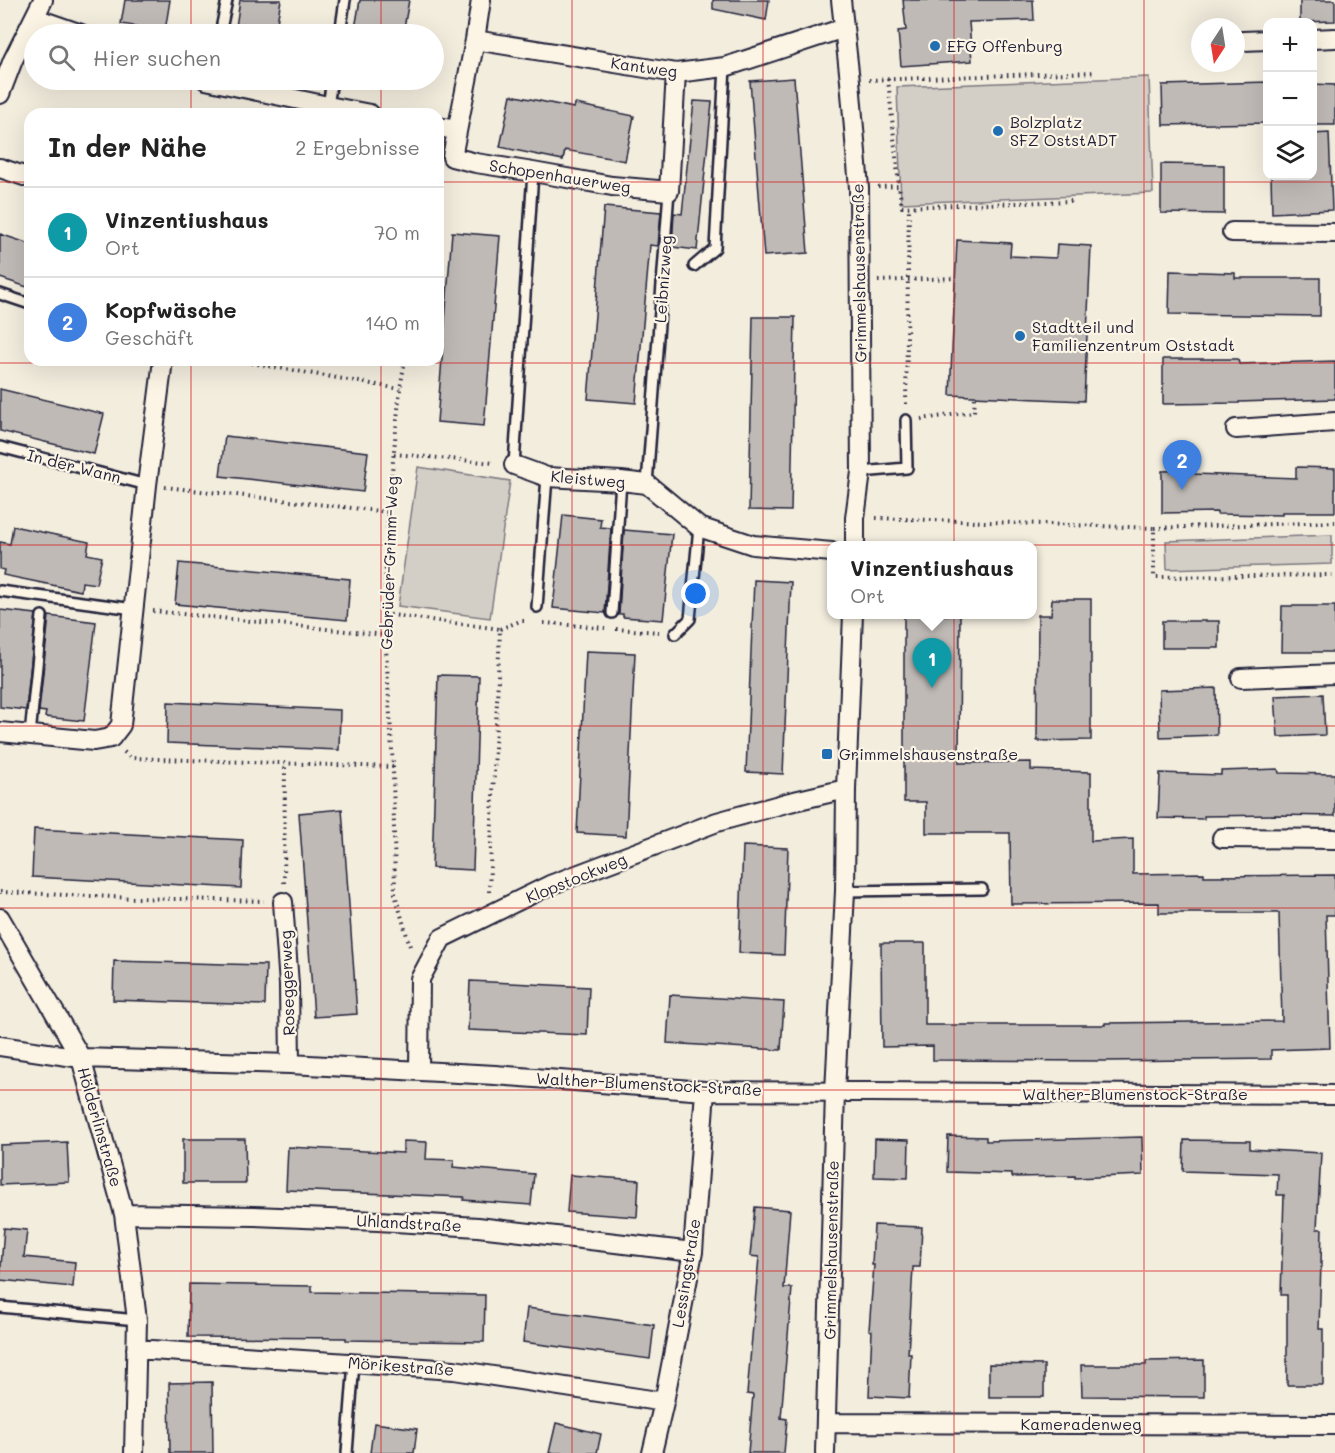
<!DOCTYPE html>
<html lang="de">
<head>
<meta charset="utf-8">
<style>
	:root { --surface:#fff; --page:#f2f2f2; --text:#222; --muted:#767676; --line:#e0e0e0; --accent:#1a73e8 }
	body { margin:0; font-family:Mali,sans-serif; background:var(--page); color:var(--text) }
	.controls { position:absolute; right:18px; top:18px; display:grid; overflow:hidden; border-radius:12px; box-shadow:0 6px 24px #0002 }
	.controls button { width:54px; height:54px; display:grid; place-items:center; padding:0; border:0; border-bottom:2px solid var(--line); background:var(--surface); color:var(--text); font:30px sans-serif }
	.compass { position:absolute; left:1191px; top:18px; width:54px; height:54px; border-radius:50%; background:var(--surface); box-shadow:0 6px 24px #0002; rotate:192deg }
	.you { position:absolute; left:696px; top:594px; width:21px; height:21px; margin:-15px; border:4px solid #fff; border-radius:50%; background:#1a73e8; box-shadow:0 0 0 9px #1a73e833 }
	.badge { display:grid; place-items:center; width:39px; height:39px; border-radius:50%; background:var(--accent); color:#fff; font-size:20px; font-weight:700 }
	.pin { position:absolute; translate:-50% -50px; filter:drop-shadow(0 2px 3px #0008) }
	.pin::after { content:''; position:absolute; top:32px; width:21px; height:18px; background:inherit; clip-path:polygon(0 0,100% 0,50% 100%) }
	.popup { position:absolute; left:827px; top:541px; width:210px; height:78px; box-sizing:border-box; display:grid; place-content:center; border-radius:12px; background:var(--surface); filter:drop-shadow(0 2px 4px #0005); font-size:20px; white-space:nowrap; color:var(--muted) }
	.popup b { font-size:22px; color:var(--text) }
	.popup::after { content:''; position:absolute; left:50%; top:100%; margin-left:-12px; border:12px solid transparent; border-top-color:var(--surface) }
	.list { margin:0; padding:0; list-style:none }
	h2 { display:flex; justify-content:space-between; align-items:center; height:78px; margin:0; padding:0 24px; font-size:26px }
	h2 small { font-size:20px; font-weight:400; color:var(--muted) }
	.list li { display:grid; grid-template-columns:39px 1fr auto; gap:18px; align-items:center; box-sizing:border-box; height:90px; padding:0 24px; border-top:2px solid var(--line) }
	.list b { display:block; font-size:22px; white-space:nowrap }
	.list p { margin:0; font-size:20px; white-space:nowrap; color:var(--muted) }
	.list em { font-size:20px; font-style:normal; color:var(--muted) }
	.icon { flex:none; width:33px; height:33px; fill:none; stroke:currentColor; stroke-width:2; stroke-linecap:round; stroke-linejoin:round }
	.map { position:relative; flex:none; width:1335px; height:1453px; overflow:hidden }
	.search { position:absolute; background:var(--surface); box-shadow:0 6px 24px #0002; left:24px; top:24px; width:420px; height:66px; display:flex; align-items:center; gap:15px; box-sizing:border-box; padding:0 21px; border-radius:33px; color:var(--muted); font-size:22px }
	.panel { position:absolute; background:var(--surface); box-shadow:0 6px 24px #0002; left:24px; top:108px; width:420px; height:258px; border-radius:18px }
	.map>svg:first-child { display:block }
	.green { fill:#d4cfc6; stroke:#7b7880; stroke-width:1.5 }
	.building { fill:#bfbab6; stroke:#22223b; stroke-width:1.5 }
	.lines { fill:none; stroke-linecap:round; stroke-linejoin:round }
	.lane-casing { stroke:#22223b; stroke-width:14 }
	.street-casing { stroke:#22223b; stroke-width:22 }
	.path { stroke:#22223b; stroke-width:4; stroke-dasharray:1.5 4.5; stroke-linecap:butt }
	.lane { stroke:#fcf5e5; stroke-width:9 }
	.street { stroke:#fcf5e5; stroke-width:18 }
	.grid { fill:none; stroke:#d62828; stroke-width:1.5; stroke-opacity:0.55 }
	.poi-dot { fill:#1f6fb2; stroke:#fcf5e5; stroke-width:2 }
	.labels { text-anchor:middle; stroke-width:4.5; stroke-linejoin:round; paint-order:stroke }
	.poi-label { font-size:16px; fill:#22223b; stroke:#fcf5e5; text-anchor:start }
	.street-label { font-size:16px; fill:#22223b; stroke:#fcf5e5 }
</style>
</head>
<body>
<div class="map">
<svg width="1335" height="1453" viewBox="0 0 1335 1453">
	<rect width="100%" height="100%" fill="#f3edde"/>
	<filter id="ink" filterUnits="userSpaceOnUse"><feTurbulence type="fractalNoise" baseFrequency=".0167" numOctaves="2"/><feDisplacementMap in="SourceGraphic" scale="12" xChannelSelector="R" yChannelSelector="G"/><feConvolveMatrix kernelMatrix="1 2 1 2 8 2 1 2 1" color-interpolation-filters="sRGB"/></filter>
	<g filter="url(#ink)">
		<path class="green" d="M1149,77L1153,193L901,203L897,87Z
			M418,467L510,481L490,618L398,606Z
			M1332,535V564L1167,569L1166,541Z"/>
		<path class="building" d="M125,0H170L165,31L121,24Z
			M240,0H281L275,34H235Z
			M360,0H409L403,34H354Z
			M713,0H769L766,20L713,9Z
			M903,0H1033L1034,20L969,22L972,61L901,66L898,31L906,30Z
			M1300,0H1335V21L1300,22Z
			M794,78L808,253L764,256L750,81Z
			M1268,82V123L1163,125L1162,85Z
			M1312,84L1335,85V125H1312Z
			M511,95L574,108L575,104L634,116L625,161L565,150L563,160L500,147Z
			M694,101L712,102L697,250L672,247L674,213L682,214Z
			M1329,133L1332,210L1272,213L1271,176H1312V134Z
			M1161,164L1224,165V214L1161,213Z
			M604,207L661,212L658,246L650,245L636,403L588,399Z
			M452,232L500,236L484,426L437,422Z
			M0,234L30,244V288L0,278Z
			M957,240L1011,243L1010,256L1056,258L1057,244L1091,246L1084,401L950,395Z
			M1170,271L1235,273V278H1320V316L1169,314Z
			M753,317H795L791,511L749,510Z
			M1163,359H1238L1239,364L1335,361V399L1239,402V403L1163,404Z
			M0,389L104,414L94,454L0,431Z
			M225,436L368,452L363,492L220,476Z
			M1296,467L1335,468V512H1282V515L1217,514V512L1162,513V471L1195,470V474L1296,478Z
			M563,515L601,519L600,527L611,528L605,613L553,608Z
			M13,526L89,542L87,554L102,557L96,584L82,582L81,591L3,575L4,570L0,569V542L10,544Z
			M624,530L672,534L663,620L623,617V614H619Z
			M179,563L350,579L347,620L175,604Z
			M754,580L791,582L783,774L746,772Z
			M1052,599H1091V740L1037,741L1038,615H1051Z
			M1282,606H1335V652H1281Z
			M0,610L36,614L26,710L0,707Z
			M904,615H960L959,763L1031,762V770L1091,772V841L1133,839V874L1204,873V876L1335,875V915H1326L1330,1048L1271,1050V1059L1106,1061L933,1060V1046L882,1047L881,943H925V1025H1105V1023L1282,1021L1279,913H1159V903L1011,904L1010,833H926V802H904Z
			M49,616L96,622L84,721L45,717L46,712L39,711Z
			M1162,621H1219V648H1162Z
			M586,651L635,653L626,836L577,833Z
			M438,675L479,676L473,870L432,868Z
			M1216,688L1217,735L1160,737L1159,690Z
			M1323,694L1325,735L1278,737L1275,696Z
			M168,702L340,710L339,750L167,743Z
			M1278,769L1279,773L1335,774V816L1274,815L1204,816V819L1158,818L1160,773L1221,775V771Z
			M342,809L357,1014L314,1017L299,813Z
			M34,829L243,840L241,888L32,877Z
			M743,846L788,848L784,955L739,953Z
			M114,961L266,965L265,1005L113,1000Z
			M470,981L589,987L587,1035L468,1030Z
			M670,995L784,1002L781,1050L667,1043Z
			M948,1136L986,1137V1141L1142,1137L1143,1175L1075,1178V1176L1012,1177V1174L947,1172Z
			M183,1139H245L246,1183H183Z
			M875,1139L909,1140L908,1178L874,1177Z
			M1184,1140L1250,1141V1149L1321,1153L1317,1229H1322L1319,1329H1323V1385H1287V1295H1281L1284,1195H1277L1278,1174L1183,1171Z
			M403,1141L427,1142L426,1159L454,1160L453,1167L534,1174L531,1205L463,1200L464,1197L286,1190L288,1147L403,1153Z
			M67,1142L69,1182L0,1185V1145Z
			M570,1175L639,1180L637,1217L567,1212Z
			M755,1207L790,1210L784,1288H792L781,1418L787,1419L784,1453H748L753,1395L747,1394L759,1257L750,1256Z
			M874,1225L922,1227L920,1267H913L908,1354H911L909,1398L869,1396L872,1331L869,1330L874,1265H872Z
			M4,1228L27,1230L24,1257L75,1262L73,1287L0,1280Z
			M189,1284L312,1286V1292L485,1295L484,1342L346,1340V1338L188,1337Z
			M527,1308L654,1325L650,1359L523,1342Z
			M1204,1360V1397L1082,1396L1081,1365H1146V1361Z
			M989,1364L1044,1365V1397H989Z
			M212,1382L213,1453H170L169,1383Z
			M374,1423L417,1429L414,1453H370Z
			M556,1423L601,1434L597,1453H549Z"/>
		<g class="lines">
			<defs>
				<path id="lane" d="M220,34L227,0
					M340,34L345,0
					M328,106L332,80
					M694,266L715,248L725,67
					M0,294L30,304
					M0,447L147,485
					M514,465L533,172
					M861,472L907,468L906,420
					M647,484L669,191
					M0,591L134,609
					M537,607L547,477
					M612,613L621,481
					M675,634L690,619L699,527
					M30,735L42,616
					M845,891L982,889
					M0,1307L137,1320
					M347,1453L354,1362"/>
				<path id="street" d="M481,0L475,40L452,157L476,163L533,172L612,186L669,191L676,73
					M841,0L850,81L859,188L861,472L855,518V546
					M35,18L81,34
					M1312,39L1335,38
					M475,40L676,73L725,67L844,28
					M1243,41L1268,40
					M206,80L328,106L370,114
					M0,94L13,60L43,0
					M438,127L457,130
					M0,168L30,178
					M1232,232L1335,233
					M1236,429L1335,422
					M514,465L547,477L621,481L647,484L699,527L753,545L832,552
					M1241,678L1335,674
					M0,732L94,741L111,738L121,725L147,485L163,360
					M1222,838L1335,839
					M283,902L289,985L290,1064
					M0,918L81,1058L124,1214L137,1320L134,1453
					M0,1046L81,1058L290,1064L495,1075L705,1091L1335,1095
					M419,1071L420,979L442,938L550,885L717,822L790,802L846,789
					M124,1214L254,1216L378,1221L478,1227L693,1252
					M136,1349L454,1370L664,1402
					M826,1423L1335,1425
					M652,1453L664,1402L693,1252L705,1091
					M825,1453L835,1092L845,891L846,789L853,614"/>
			</defs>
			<use href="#lane" class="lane-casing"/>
			<use href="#street" class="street-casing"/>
			<path class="path" d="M888,79L899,186
				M869,80L1096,72
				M878,187L899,186L902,207L1073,201
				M878,281L955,278
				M234,360L400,389
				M405,360L400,389L388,512L384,614L393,767L395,894L411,950
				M906,404L909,207
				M921,419L974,412L975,396
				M394,454L495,463
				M165,487L388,512
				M876,518L1154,528V577L1335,575
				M1154,528L1335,522
				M153,611L385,635
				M384,614L500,629
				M544,623L605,628
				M500,629L520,621H528
				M616,629L659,632
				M124,752L131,758L393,767
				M284,883L285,764
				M0,892L135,898L264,901
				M489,892L500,629"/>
			<use href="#lane" class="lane"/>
			<use href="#street" class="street"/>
		</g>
	</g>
	<path class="grid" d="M191,0V34M381,0V34M572,0V1453M763,0V1453M954,0V1453M1144,0V1453M191,80V114M381,80V114M0,182H30M438,182H1335M191,360V1453M381,360V1453M0,363H1335M0,545H1335M0,726H1335M0,908H1335M0,1090H1335M0,1271H1335"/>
	<g class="poi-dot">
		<circle cx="935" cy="46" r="6"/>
		<circle cx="998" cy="131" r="6"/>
		<circle cx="1020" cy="336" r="6"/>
		<rect x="821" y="748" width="12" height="12" rx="3"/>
	</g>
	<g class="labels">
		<g class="poi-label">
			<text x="947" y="52">EFG Offenburg</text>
			<text x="1010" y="128">Bolzplatz<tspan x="1010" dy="18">SFZ OststADT</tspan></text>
			<text x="1032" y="333">Stadtteil und<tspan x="1032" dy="18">Familienzentrum Oststadt</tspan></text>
			<text x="839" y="760">Grimmelshausenstraße</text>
		</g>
		<g class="street-label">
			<text transform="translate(644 67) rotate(8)" y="6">Kantweg</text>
			<text transform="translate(560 176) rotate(9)" y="6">Schopenhauerweg</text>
			<text transform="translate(859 273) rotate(-91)" y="6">Grimmelshausenstraße</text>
			<text transform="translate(663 279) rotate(-86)" y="6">Leibnizweg</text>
			<text transform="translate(74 466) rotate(14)" y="6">In der Wann</text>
			<text transform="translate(588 479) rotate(5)" y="6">Kleistweg</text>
			<text transform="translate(389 563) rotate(-88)" y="6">Gebrüder-Grimm-Weg</text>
			<text transform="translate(576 878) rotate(-22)" y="6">Klopstockweg</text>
			<text transform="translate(287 983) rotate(-92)" y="6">Roseggerweg</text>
			<text transform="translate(649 1084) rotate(3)" y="6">Walther-Blumenstock-Straße</text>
			<text x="1135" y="1100">Walther-Blumenstock-Straße</text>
			<text transform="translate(100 1127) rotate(74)" y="6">Hölderlinstraße</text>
			<text transform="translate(409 1223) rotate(3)" y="6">Uhlandstraße</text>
			<text transform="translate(831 1250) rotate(-89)" y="6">Grimmelshausenstraße</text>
			<text transform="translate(686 1273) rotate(-81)" y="6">Lessingstraße</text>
			<text transform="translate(401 1366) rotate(4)" y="6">Mörikestraße</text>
			<text x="1081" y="1430">Kameradenweg</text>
		</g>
	</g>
</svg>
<div class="controls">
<button>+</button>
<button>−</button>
<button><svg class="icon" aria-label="layers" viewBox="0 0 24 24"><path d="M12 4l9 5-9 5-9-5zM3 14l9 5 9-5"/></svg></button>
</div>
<svg class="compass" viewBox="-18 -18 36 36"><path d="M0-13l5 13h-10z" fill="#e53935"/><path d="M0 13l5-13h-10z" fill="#767676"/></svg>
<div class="you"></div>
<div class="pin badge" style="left:932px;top:688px;background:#0f9aa8">1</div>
<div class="popup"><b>Vinzentiushaus</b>Ort</div>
<div class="pin badge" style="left:1182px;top:490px;background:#3f7fe0">2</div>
<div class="search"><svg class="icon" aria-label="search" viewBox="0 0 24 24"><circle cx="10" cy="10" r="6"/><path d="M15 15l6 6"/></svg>Hier suchen</div>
<section class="panel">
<h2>In der Nähe<small>2 Ergebnisse</small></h2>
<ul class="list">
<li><span class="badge" style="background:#0f9aa8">1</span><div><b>Vinzentiushaus</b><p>Ort</p></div><em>70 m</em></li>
<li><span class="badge" style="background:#3f7fe0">2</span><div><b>Kopfwäsche</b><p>Geschäft</p></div><em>140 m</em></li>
</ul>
</section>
</div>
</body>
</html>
